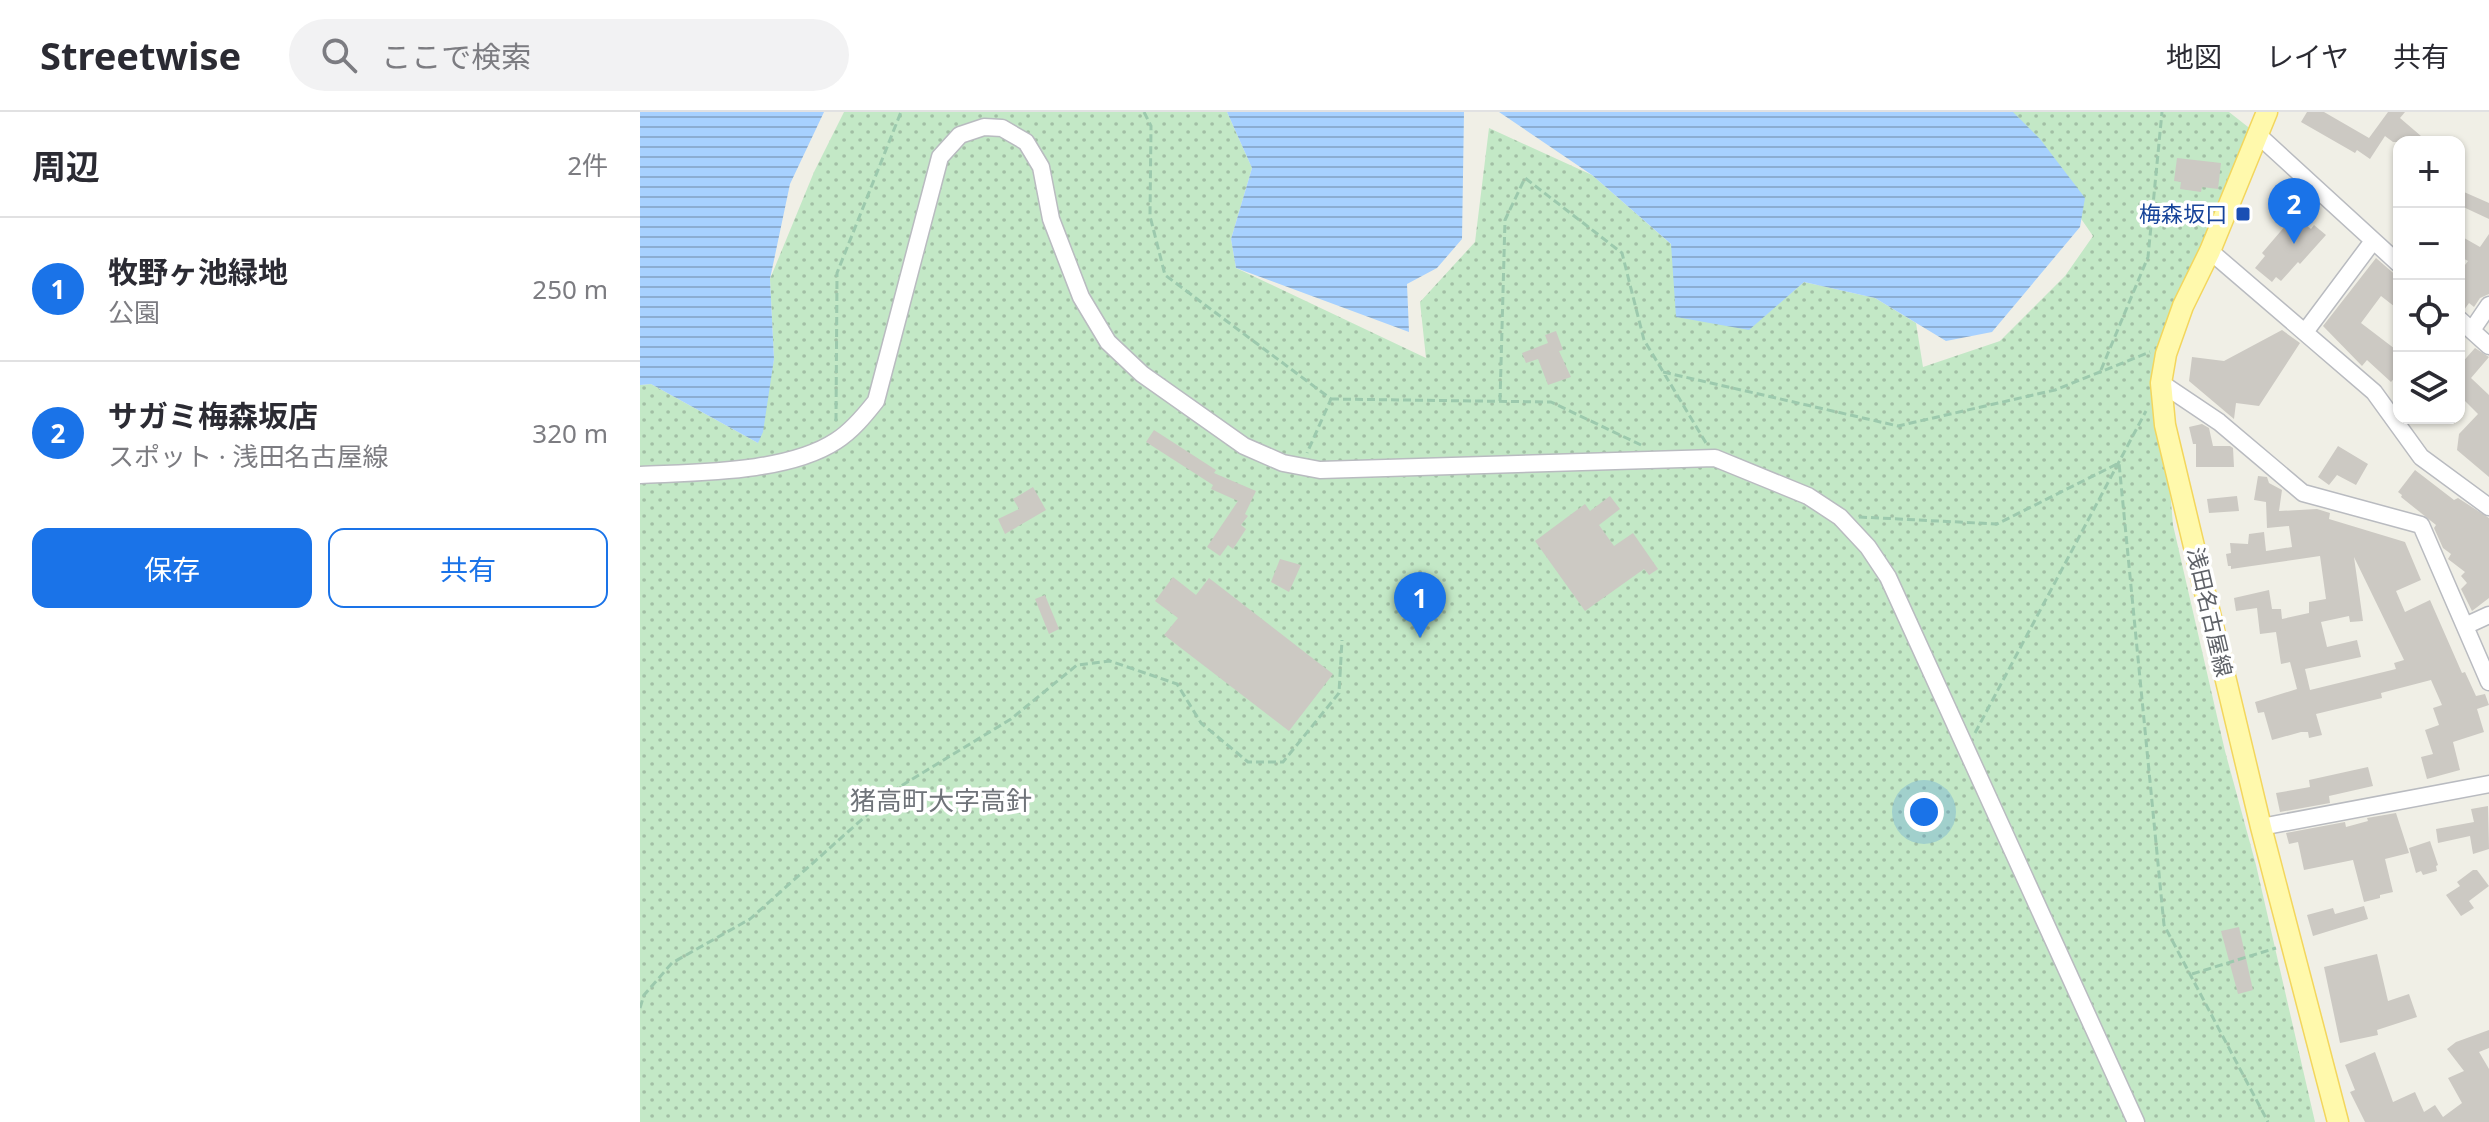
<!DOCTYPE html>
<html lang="ja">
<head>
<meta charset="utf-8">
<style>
	:root { --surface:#fff; --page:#f2f2f3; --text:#2b2b33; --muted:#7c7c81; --line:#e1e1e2; --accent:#1a73e8 }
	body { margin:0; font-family:"Noto Sans","Noto Sans JP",sans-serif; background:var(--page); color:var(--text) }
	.controls { position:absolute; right:24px; top:24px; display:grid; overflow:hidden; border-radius:16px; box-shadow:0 2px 6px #0004 }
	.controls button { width:72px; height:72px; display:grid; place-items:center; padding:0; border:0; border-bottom:2px solid var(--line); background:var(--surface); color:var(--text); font:40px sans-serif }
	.you { position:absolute; left:1284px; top:700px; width:28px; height:28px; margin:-20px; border:6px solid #fff; border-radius:50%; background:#1a73e8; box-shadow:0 0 0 12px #1a73e833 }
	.badge { display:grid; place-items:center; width:52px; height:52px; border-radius:50%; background:var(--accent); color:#fff; font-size:26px; font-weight:700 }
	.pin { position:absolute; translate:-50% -66px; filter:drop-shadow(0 2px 4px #0008) }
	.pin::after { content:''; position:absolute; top:42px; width:28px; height:24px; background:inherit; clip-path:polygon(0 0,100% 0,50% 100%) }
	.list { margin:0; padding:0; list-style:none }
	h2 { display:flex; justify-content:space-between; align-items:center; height:104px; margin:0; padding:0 32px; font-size:34px }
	h2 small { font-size:26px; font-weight:400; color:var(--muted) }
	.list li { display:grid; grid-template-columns:52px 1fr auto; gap:24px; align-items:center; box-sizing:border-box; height:144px; padding:0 32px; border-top:2px solid var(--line) }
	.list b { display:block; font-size:30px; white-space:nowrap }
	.list p { margin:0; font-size:26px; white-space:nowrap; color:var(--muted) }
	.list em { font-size:26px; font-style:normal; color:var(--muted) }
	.actions { display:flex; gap:16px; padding:24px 32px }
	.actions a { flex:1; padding:18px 0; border:2px solid var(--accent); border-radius:16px; text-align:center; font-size:28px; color:var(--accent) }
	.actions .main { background:var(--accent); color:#fff }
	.icon { flex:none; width:44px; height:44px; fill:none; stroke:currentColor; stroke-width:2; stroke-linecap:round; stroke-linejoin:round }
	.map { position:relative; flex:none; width:1849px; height:1010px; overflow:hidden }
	header { display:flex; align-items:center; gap:48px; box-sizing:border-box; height:112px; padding:0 40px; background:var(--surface); border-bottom:2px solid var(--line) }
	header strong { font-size:38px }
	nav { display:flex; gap:44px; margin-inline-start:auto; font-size:28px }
	.search { width:560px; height:72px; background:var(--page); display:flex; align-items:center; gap:20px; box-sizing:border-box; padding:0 28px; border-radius:44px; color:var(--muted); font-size:30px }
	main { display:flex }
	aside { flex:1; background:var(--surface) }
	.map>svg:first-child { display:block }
	.park { fill:url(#park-dots) }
	.water { fill:url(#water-rules) }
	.building { fill:#ccc9c3; fill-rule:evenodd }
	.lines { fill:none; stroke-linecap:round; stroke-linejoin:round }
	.minor-casing { stroke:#b9bbc0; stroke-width:19 }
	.major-casing { stroke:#f3d65d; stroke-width:23 }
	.path { stroke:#9cc9ad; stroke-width:3; stroke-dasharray:8 4; stroke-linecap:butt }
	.minor { stroke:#fff; stroke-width:16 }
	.major { stroke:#fff9ac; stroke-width:20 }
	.transit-dot { fill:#1a4fb4; stroke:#fff; stroke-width:3 }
	.labels { text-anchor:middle; stroke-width:7; stroke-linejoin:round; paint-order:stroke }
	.transit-label { font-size:22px; fill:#164399; stroke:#fff; text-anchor:end }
	.street-label { font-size:22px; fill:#5e6167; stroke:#fff }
	.quarter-label { font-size:26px; fill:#6f7379; stroke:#fff }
</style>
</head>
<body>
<header>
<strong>Streetwise</strong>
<div class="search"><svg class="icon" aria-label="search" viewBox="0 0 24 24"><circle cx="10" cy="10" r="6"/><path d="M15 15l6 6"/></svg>ここで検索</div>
<nav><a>地図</a><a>レイヤ</a><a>共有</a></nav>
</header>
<main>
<aside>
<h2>周辺<small>2件</small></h2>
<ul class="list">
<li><span class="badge">1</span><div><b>牧野ヶ池緑地</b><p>公園</p></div><em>250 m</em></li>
<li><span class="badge">2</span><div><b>サガミ梅森坂店</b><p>スポット · 浅田名古屋線</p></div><em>320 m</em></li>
</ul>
<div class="actions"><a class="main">保存</a><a>共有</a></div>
</aside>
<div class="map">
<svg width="1849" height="1010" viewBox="0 0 1849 1010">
	<defs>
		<pattern id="park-dots" width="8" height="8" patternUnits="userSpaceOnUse" patternTransform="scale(2)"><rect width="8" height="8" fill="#c3e8c6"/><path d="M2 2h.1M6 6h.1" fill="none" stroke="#a2bfa5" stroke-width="1.8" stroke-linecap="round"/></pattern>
		<pattern id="water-rules" width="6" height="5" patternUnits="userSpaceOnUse" patternTransform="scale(2)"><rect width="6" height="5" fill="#a7d1ff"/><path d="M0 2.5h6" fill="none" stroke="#8badd2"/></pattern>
	</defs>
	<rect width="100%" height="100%" fill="#f0efe6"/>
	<path class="park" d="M204,0H587L612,56L591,127L596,156L786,246L780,190L835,130L849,16L952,63L1032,133L1109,217L1164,170L1235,186L1276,211L1283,255L1360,229L1425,164L1453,124L1367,0H1589L1617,22L1521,272L1533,413L1585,639L1616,753L1675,1010H0V273L11,272L118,331L134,247L130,167L174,60Z"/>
	<path class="water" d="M0,0H184L150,72L130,167L134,247L123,320L118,331L11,272L0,273Z
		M587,0H824L822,127L797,156L767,172L769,220L596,156L591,127L612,56Z
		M859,0H1373L1400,27L1445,86L1440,115L1352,220L1306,229L1235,186L1164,170L1109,218L1036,205L1031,132L952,63Z"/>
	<path class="building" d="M1667,0H1684L1729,26L1748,0H1765L1760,6L1788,30H1753L1745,24L1730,47L1717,38L1715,41L1661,10Z
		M1537,46L1581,51L1578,77L1562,75L1561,80L1540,77L1541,70L1534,69Z
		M1824,80L1849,91V107L1819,93Z
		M1658,106L1671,117L1674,113L1686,123L1660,152L1658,150L1641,169L1636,165L1632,170L1615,156L1625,144L1622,141L1646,113L1649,116Z
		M1849,122V182L1840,186L1834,195L1829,191L1824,198L1819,196V161L1828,149L1819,144V123L1840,135Z
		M1736,146L1759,166V198L1741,184L1721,211L1759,240V261L1751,270L1727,248L1722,254L1683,214Z
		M1642,218L1660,231L1619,294L1596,291L1594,307L1549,269L1552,245L1584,249Z
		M916,219L923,238L919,239L931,265L908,273L898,247L886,251L882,241L908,231L905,223Z
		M1835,236L1849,245L1831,266L1849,283V365L1817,338L1819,322L1838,302L1819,283V254Z
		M1562,312L1569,316L1573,334H1590L1593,336L1594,355H1556V332H1553L1549,315Z
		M514,318L576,358L574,361L616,379L605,402L608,404L601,413L606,417L593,437L588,433L580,444L567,435L598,389L571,377L573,373L506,330Z
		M1698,334L1728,352L1716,373L1697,363L1689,373L1678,365Z
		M1775,358L1814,388L1818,386L1849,406V486L1832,499L1821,477L1827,471L1821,464L1825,460L1808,447L1811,442L1803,436L1794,416L1796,413L1761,385L1762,383L1758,380Z
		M1618,364L1627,365L1629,371L1642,378L1639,399L1677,397L1690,401L1689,407L1765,430L1781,468L1756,479L1765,500L1790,488L1822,561L1825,560L1836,584L1845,582L1849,593L1837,597L1844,620L1813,630L1820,658L1787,667L1781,645L1793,642L1785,618L1799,613L1793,596L1802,593L1791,568L1741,581L1742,586L1676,602L1682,623L1669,626L1668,620H1661L1632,628L1624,600L1618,601L1615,590L1657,577L1650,550L1641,552L1636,520L1620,522L1617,496L1596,499L1594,486L1629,478L1632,497H1641L1642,507L1669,501V490L1686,487L1680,444L1591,457V454H1588L1586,442L1591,441L1590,431L1608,432L1609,422L1624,420L1626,439L1652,435L1649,414L1627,416L1626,390L1614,388ZM1714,445L1764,548L1754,551L1756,557L1670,578L1665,557L1721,545L1717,528L1687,535L1681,510L1709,504L1710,510L1723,509Z
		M393,375L406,398L365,422L358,407L379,397L373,387Z
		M970,384L980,397L959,413L974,434L993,421L1018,457L1009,463L1004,457L945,499L895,429L945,392L950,399Z
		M1597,384L1599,399L1569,401L1567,387Z
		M640,447L661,453L649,480L631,470Z
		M533,465L556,483L569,466L693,562L649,619L524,523L538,506L515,489Z
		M405,483L419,517L409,522L395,487Z
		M1728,655L1733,674L1689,684L1690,691L1640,700L1636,681L1670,675L1669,668Z
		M1848,694L1849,737L1833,742L1830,724L1798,731L1796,717L1834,710L1831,697Z
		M1756,701L1769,741L1745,747L1753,780L1740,783V786L1724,790L1713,748L1664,758L1658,730L1649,732L1646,721L1705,710L1706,715L1728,709L1727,706Z
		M1790,729L1798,753L1796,754L1797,759L1783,763L1781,759L1776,761L1769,736Z
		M1833,758H1837L1849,774L1829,789L1834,796L1821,804L1806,783L1820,774L1817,770Z
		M1724,794L1728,807L1673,824L1667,803L1693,796L1695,802Z
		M1599,815L1613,878L1598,882L1581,819Z
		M1737,842L1748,889L1769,882L1777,905L1737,918L1738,923L1700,931L1684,855Z
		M1849,918V936L1839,940L1849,957V1010H1725L1710,980L1715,978L1705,953L1735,940L1753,990L1775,980L1784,1000L1795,993L1803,1005L1822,991L1808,966L1824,959L1807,937L1816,930Z"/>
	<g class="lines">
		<defs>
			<path id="minor" d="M1617,22L1759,152
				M1570,139L1734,280L1781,345L1849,395
				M1819,207L1849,234
				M1832,218L1849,193
				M1665,220L1733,129
				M1521,271L1579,310L1663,381L1781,413L1849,570
				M0,363C58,360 147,361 196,329C212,319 225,303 236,289L300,45L320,23L344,15L362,16L386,30L401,55L411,107L441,185L468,230L502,262L604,334L643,351L680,358L1075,346L1168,384L1200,405L1228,435L1248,465L1496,1010
				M1825,514L1849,503
				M1621,715L1849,672"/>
			<path id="major" d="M1627,0L1570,139L1543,194L1526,242L1521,271L1525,313L1621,715L1698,1010"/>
		</defs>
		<use href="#minor" class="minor-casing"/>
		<use href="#major" class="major-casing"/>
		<path class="path" d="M504,0L511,14L510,104L525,163L691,287L667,341
			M1461,258L1508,145L1522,0
			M1023,260L1258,314L1415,278L1510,240
			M691,287L911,290L1001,333
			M860,289L865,108L885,66L982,141L1004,228L1066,331
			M196,309L197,161L261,0
			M1219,405L1357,412L1479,351L1524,813L1628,1010
			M1335,621L1506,299
			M1552,862L1636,836
			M0,896L4,883L32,851L110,807L256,677L371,607L437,553L470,549L537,572L561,611L608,650H643L699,581L702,528"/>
		<use href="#minor" class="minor"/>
		<use href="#major" class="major"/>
	</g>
	<rect class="transit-dot" x="1595" y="94" width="16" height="16" rx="4"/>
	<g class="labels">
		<g class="transit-label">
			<text x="1587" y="110">梅森坂口</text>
		</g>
		<g class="street-label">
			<text transform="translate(1570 500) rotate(77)" y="8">浅田名古屋線</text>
		</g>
		<g class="quarter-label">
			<text x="301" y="698">猪高町大字高針</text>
		</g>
	</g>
</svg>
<div class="controls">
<button>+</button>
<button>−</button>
<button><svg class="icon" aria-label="locate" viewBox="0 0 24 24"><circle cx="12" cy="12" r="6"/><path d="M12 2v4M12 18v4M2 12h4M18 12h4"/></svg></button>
<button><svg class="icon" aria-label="layers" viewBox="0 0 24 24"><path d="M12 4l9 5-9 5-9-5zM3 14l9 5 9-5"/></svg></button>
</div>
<div class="you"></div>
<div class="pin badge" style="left:780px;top:526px">1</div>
<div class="pin badge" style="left:1654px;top:132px">2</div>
</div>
</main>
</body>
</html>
